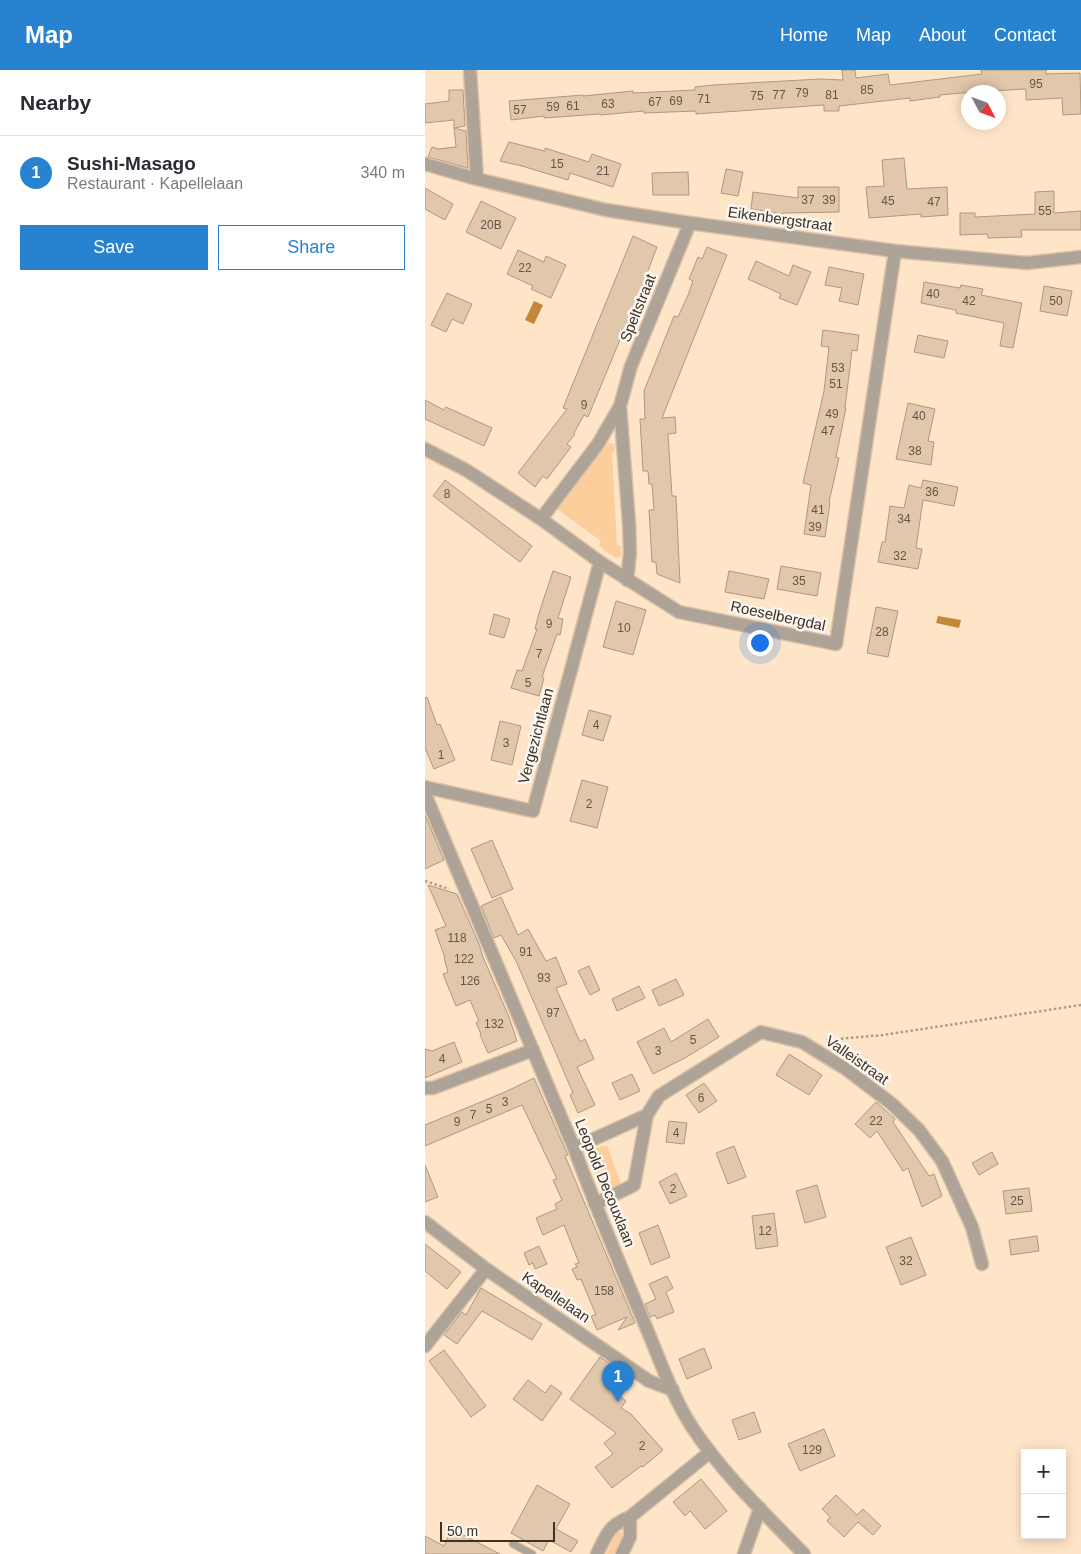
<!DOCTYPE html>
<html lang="en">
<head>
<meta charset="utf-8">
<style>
	:root { --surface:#fff; --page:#f7f7f7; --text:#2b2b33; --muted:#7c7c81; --line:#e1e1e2; --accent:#2782cf }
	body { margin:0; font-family:Helvetica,sans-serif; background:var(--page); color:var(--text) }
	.controls { position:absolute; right:15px; bottom:15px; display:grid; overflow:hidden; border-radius:0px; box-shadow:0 2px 12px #0003 }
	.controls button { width:45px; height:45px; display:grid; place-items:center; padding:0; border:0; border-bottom:1px solid var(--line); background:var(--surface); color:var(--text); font:25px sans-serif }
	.compass { position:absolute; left:536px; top:15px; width:45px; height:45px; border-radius:50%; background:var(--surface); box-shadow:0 2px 12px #0003; rotate:131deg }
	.scale { position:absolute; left:15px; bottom:12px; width:115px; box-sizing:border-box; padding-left:5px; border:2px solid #3c3227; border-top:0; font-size:14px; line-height:18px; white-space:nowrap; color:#3c3227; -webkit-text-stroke:4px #fbf6f0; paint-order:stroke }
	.you { position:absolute; left:334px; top:572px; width:18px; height:18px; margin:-12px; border:4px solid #fff; border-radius:50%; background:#1a73e8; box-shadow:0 0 0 8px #1a73e833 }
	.badge { display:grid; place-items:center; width:32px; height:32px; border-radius:50%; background:var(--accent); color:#fff; font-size:16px; font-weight:700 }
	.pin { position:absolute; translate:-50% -41px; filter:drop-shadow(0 1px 2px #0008) }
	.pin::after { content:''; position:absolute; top:26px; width:18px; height:15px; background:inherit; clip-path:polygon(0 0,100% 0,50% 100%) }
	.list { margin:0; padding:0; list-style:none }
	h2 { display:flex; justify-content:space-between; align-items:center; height:65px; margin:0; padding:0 20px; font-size:21px }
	h2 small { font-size:16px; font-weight:400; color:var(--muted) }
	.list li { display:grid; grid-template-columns:32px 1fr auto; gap:15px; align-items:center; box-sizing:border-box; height:75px; padding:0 20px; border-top:1px solid var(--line) }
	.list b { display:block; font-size:19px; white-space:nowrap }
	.list p { margin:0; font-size:16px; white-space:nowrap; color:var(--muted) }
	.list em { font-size:16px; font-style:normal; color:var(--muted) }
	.actions { display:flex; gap:10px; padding:15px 20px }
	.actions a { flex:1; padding:11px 0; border:1px solid var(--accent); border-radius:0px; text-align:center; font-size:18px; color:var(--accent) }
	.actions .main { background:var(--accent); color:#fff }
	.map { position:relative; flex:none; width:656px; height:1484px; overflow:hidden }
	header { display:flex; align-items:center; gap:30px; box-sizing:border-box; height:70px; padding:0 25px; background:var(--accent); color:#fff }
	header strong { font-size:24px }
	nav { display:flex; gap:28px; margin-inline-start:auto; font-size:18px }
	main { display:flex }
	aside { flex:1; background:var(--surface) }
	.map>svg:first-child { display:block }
	.green { fill:#fcce9b }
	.water { fill:#c3873c }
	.building { fill:#e1c7ac; stroke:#b0987d }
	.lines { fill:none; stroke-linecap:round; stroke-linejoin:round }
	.service-casing { stroke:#d8c1a8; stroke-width:9 }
	.minor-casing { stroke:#d8c1a8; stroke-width:15 }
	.tertiary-casing { stroke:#d8c1a8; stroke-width:15 }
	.path { stroke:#af9c86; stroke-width:2.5; stroke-dasharray:2.5 2.5; stroke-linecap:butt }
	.service { stroke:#aea397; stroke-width:7 }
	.minor { stroke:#aea397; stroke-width:12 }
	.tertiary { stroke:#aea397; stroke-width:12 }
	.labels { text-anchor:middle; stroke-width:5; stroke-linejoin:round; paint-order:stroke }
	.number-label { font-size:12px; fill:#655748 }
	.street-label { font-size:15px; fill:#3c3227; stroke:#fbf6f0 }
</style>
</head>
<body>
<header>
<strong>Map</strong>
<nav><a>Home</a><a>Map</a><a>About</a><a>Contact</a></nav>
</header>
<main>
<aside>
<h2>Nearby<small></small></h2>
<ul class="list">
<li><span class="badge">1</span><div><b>Sushi-Masago</b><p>Restaurant · Kapellelaan</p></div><em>340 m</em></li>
</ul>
<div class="actions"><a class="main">Save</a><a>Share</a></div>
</aside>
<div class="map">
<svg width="656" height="1484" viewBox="0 0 656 1484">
	<rect width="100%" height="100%" fill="#ffe5c8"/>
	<path class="green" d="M183,373L189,374L190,382L187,383L192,475L196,476V485L195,487L191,488L178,480L179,479L174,475L176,471L132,439Z
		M182,1075L196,1114C191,1116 186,1119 181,1117C174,1114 162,1087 167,1081C170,1078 178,1076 182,1075Z
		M195,1461L198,1465L189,1484H181L192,1462Z"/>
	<path class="water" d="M109,231L118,235L109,254L100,250Z
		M513,546L536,550L534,558L511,553Z"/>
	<path class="building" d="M417,0H430L431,8L463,4L465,15L557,4L556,0H621V4L655,3L656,44L638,45L637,28L601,30V19L548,22L515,25V27L485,31V28L414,36V41H399V35L271,44V41L219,43V41L175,45V44L119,48V46L86,50L84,31L158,25V26L208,21V23L270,20V17L288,15L395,9L418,10Z
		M24,20H38L40,56L29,58V50L0,53V34L24,31Z
		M29,58L41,61L43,98L3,87L7,77L13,79L31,77Z
		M84,72L120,81V78L164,92L167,84L196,94L188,117L145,103L143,110L97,96L75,91Z
		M479,88L482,119L522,117L523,145L496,147V144L444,148L441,117L459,116L457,90Z
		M301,99L318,102L313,126L296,123Z
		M263,102L264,125H228L227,103Z
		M373,117H414V142L358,143V144L326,139L328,122L373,128Z
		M0,118L28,134L20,150L0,139Z
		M629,121V143L656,141V160H596L597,167L563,168L562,164L535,165V143H550V147L610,144V122Z
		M56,131L91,148L76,179L41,162Z
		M208,166L232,177L216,219L163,347L159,345L149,363L150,364L142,374L146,377L122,409L118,406L110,417L93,403L142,339L138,338Z
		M282,177L302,185L237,348L250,347L251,363L243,364L247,426H251L255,513L232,504L231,492H227L224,440H229L227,414H224L223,401H218L215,349H220L219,321L249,246L253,247L263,225L268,211L264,209L273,187L277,189Z
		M93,180L119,192L121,186L141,195L126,228L106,219L108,216L82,204Z
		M331,191L364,206L368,195L386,202L372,235L354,228L356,224L323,209Z
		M404,197L439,204L433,235L414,231L417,218L400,215Z
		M499,212L535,218L536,215L558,219L556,225L597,233L588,278L575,276L579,253L531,243V240L496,233Z
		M619,216L647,221L642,246L615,241Z
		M22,223L47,234L38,254L27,249L21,262L6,255Z
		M398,260L434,265L432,281L427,280L420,338H421L411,387L414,388L404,432L405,433L400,467L379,464L386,415L378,413L399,321L404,277L396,276Z
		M493,265L523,271L519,288L489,282Z
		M0,330L19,340L21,337L67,358L59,376L0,349Z
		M483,333L510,339L503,371L509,372L506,395L471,389Z
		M20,410L107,476L95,492L8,426Z
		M498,410L533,417L529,436L498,430L491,478L497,479L493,499L453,492L457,472H460L465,436L479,438L484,415L496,418Z
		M356,496L396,503L392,526L352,519Z
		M128,501L146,507L133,548L138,549L135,565L132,564L117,607L119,608L114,626L86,618L92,600L97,601L112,559H110L114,543Z
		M304,501L344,509L339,529L300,522Z
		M191,531L221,540L208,585L178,577Z
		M451,537L473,541L463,587L442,583Z
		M69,544L85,549L79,568L64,564Z
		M2,627L12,655L15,654L30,690L9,699L0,678V628Z
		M164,640L186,646L178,671L157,665Z
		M75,651L96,656L87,695L66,690Z
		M157,710L183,717L172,758L145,751Z
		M0,745L19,790L0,799Z
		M67,770L88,819L67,828L46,779Z
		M3,815L32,824L54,874L58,887L84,947L92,971L63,983L55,965L56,964L51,953L54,951L45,930L31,936L18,904L23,902L19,888H20L10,860L21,856Z
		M76,827L93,865L103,859L121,891L131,887L142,914L131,918L155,972L160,969L169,989L152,997L170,1035L153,1043L145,1025L148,1023L91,891L76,865L69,868L56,836Z
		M164,896L175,920L165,925L153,901Z
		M251,909L259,925L234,936L227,920Z
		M214,916L220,928L192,941L187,929Z
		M283,949L294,967L260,988L228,1004L212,972L239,958L246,972Z
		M29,972L37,992L0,1008V979L7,981Z
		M364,984L397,1005L384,1025L351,1005Z
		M207,1004L215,1021L195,1030L187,1013Z
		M109,1008L141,1081L143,1085L140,1086L210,1253L193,1260L202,1247L172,1260L166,1246L171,1245L156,1209L152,1210L147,1199L152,1197L150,1194L154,1193L139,1155L118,1165L111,1148L132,1139L130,1134L137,1130L128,1110L132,1109L97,1035L0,1076V1055L80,1022Z
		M279,1013L292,1031L274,1043L261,1025Z
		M451,1032L470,1049L468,1052L504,1106L509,1104L517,1126L497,1137L483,1098L478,1101L452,1061L445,1068L430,1054Z
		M244,1051L262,1053L259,1074L241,1072Z
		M309,1076L321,1107L303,1114L291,1083Z
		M567,1082L573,1094L554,1105L547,1093Z
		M0,1095L13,1127L0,1132Z
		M251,1103L262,1126L245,1134L234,1112Z
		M392,1115L401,1147L380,1153L371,1121Z
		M604,1118L607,1141L581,1144L578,1121Z
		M349,1143L353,1176L331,1179L327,1146Z
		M233,1155L245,1187L226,1195L214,1163Z
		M612,1166L614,1181L586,1185L584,1170Z
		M486,1167L501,1205L476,1215L461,1177Z
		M0,1174L36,1202L22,1219L0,1201Z
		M114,1176L122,1194L110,1199L108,1193L104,1195L99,1183Z
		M242,1206L248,1218L241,1222L249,1242L232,1249L230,1245L225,1247L220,1234L231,1229L224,1214Z
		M56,1218L117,1254L107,1270L57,1241L32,1274L19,1265L37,1242L41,1245Z
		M279,1278L287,1298L262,1309L254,1289Z
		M19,1280L61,1336L46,1347L4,1291Z
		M175,1287L202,1306L191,1323L201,1331L196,1338L206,1344L238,1380L218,1397L216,1396L187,1418L170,1397L188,1384L179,1373L191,1363L145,1329Z
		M103,1310L120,1323L126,1315L137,1323L117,1351L88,1329Z
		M329,1342L336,1362L314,1370L307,1350Z
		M399,1359L410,1386L375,1401L363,1374Z
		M276,1409L302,1441L280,1459L265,1441L260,1446L248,1432Z
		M112,1415L145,1434L131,1459L153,1471L146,1482L124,1470L118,1481L86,1463Z
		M411,1425L432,1445L438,1439L456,1456L448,1465L433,1452L419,1467L402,1451L405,1447L397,1439Z
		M27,1459L46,1469L75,1484H0V1466L19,1476Z"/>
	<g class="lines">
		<defs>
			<path id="service" d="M88,1474L107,1484"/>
			<path id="minor" d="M45,0L52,109
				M0,94L52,109L181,140L265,153L470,181L602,193L656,187
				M0,379L41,400L116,449L175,492L254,542L411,574L470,181
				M116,449L173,374L195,336
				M202,510L205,483L204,453L195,336L206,296L265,153
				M0,717L108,741L175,492
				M0,1018H8L108,980
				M149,1078L222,1045L234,1026L336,962L377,972L421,999L467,1034L494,1060L517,1091L547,1157L557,1194
				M170,1134L209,1115L222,1045
				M0,1152L61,1199L224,1311L248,1320
				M0,1276L61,1199
				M172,1484C182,1464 183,1456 205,1447L285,1382
				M197,1484L205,1467V1447
				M319,1484L335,1438"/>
			<path id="tertiary" d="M0,724L149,1078C171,1138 196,1197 221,1257C235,1290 247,1326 267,1357C298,1404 340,1444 379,1484"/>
		</defs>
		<use href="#service" class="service-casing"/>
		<use href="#minor" class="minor-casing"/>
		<use href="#tertiary" class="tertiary-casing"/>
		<path class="path" d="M0,811L24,819
			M401,970L458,965L656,935"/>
		<use href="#service" class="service"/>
		<use href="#minor" class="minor"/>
		<use href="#tertiary" class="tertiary"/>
	</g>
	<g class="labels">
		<g class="number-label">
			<text x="611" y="18">95</text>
			<text x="442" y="24">85</text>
			<text x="377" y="27">79</text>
			<text x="354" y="29">77</text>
			<text x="407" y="29">81</text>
			<text x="332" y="30">75</text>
			<text x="279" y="33">71</text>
			<text x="251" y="35">69</text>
			<text x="230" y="36">67</text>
			<text x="183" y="38">63</text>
			<text x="148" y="40">61</text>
			<text x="128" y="41">59</text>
			<text x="95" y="44">57</text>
			<text x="132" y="98">15</text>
			<text x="178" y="105">21</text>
			<text x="383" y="134">37</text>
			<text x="404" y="134">39</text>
			<text x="463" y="135">45</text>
			<text x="509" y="136">47</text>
			<text x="620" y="145">55</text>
			<text x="66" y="159">20B</text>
			<text x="100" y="202">22</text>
			<text x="508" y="228">40</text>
			<text x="544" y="235">42</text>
			<text x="631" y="235">50</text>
			<text x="413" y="302">53</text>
			<text x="411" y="318">51</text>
			<text x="159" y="339">9</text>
			<text x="407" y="348">49</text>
			<text x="494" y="350">40</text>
			<text x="403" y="365">47</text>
			<text x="490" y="385">38</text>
			<text x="507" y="426">36</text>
			<text x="22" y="428">8</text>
			<text x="393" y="444">41</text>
			<text x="479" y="453">34</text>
			<text x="390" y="461">39</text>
			<text x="475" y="490">32</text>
			<text x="374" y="515">35</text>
			<text x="124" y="558">9</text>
			<text x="199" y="562">10</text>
			<text x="457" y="566">28</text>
			<text x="114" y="588">7</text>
			<text x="103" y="617">5</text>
			<text x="171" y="659">4</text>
			<text x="81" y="677">3</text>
			<text x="16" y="689">1</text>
			<text x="164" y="738">2</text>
			<text x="32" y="872">118</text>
			<text x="101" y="886">91</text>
			<text x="39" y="893">122</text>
			<text x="119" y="912">93</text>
			<text x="45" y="915">126</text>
			<text x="128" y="947">97</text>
			<text x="69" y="958">132</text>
			<text x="268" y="974">5</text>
			<text x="233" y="985">3</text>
			<text x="17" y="993">4</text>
			<text x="276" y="1032">6</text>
			<text x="80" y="1036">3</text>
			<text x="64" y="1043">5</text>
			<text x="48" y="1049">7</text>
			<text x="451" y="1055">22</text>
			<text x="32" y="1056">9</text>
			<text x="251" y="1067">4</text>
			<text x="248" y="1123">2</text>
			<text x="592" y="1135">25</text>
			<text x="340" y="1165">12</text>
			<text x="481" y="1195">32</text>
			<text x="179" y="1225">158</text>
			<text x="217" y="1380">2</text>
			<text x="387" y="1384">129</text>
		</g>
		<g class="street-label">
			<text transform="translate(355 149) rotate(8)" y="5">Eikenbergstraat</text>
			<text transform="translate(213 238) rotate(-68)" y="5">Speltstraat</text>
			<text transform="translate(353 546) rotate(12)" y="5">Roeselbergdal</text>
			<text transform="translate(111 666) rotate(-75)" y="5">Vergezichtlaan</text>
			<text transform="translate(432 990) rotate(35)" y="5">Valleistraat</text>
			<text transform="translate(180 1113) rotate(68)" y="5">Leopold Decouxlaan</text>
			<text transform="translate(131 1227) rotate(34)" y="5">Kapellelaan</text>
		</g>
	</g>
</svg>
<div class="controls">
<button>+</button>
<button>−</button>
</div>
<svg class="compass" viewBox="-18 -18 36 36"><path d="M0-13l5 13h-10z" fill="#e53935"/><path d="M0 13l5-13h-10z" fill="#7c7c81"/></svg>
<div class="scale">50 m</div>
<div class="you"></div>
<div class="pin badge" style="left:193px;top:1332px">1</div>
</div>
</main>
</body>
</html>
